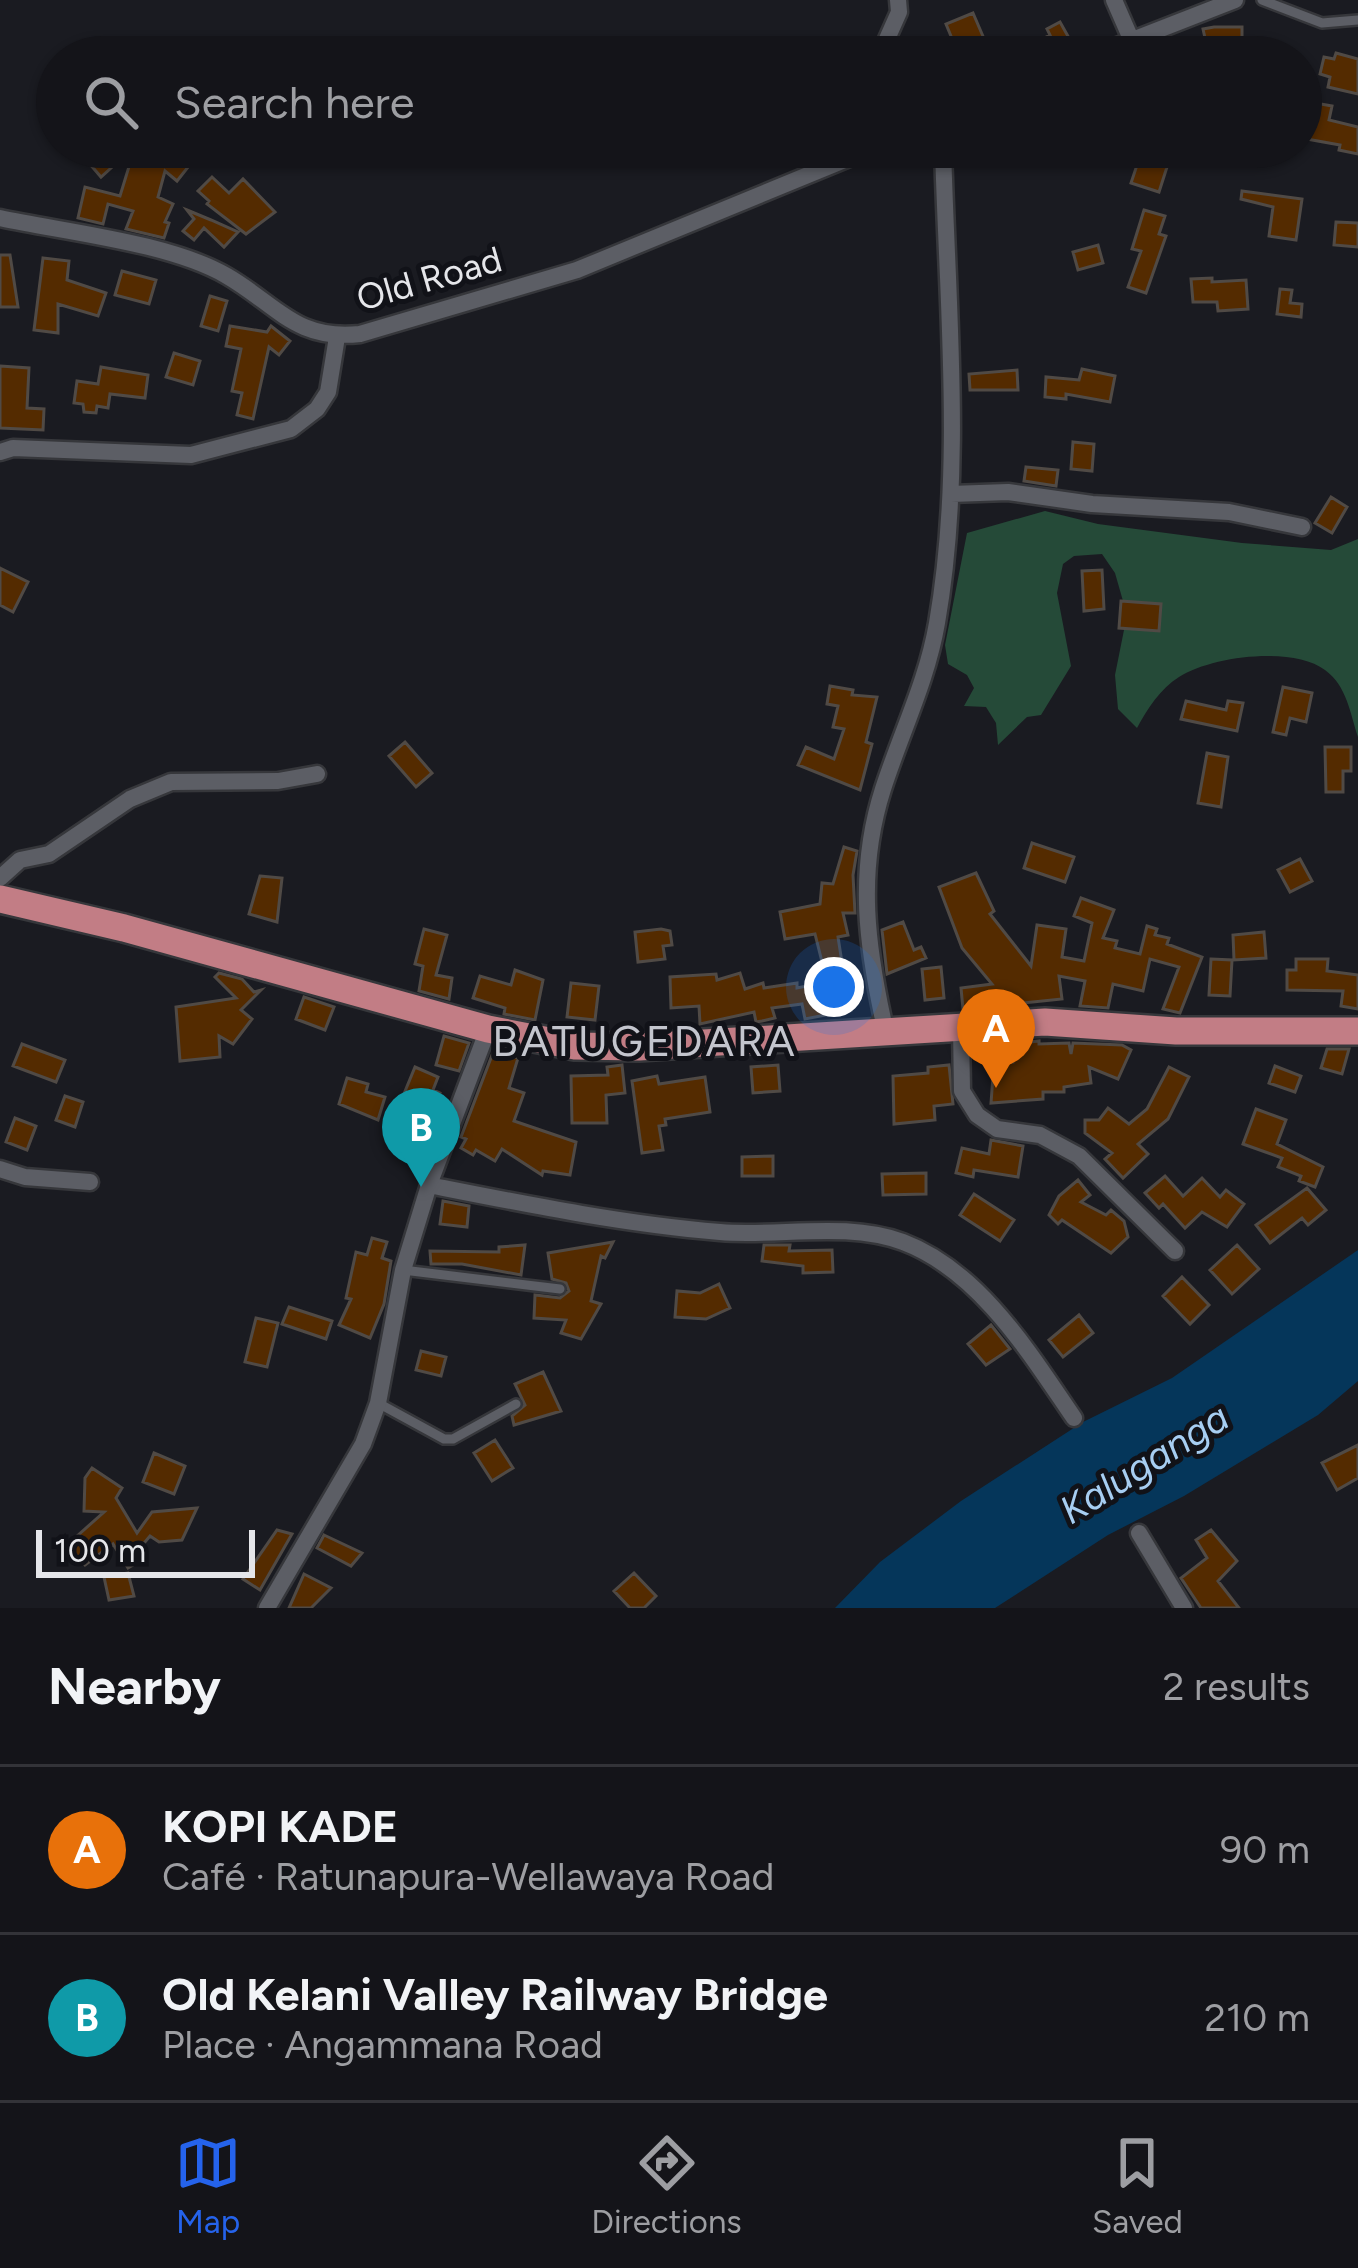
<!DOCTYPE html>
<html lang="en">
<head>
<meta charset="utf-8">
<style>
	:root { --surface:#141419; --page:#212126; --text:#f1f3f6; --muted:#9d9ea2; --line:#333338; --accent:#2563eb }
	body { margin:0; font-family:Figtree,sans-serif; background:var(--page); color:var(--text) }
	.scale { position:absolute; left:36px; bottom:30px; width:219px; box-sizing:border-box; padding-left:12px; border:6px solid #e5e6ea; border-top:0; font-size:33px; line-height:42px; white-space:nowrap; color:#e5e6ea; -webkit-text-stroke:9px #111218; paint-order:stroke }
	.you { position:absolute; left:834px; top:987px; width:42px; height:42px; margin:-30px; border:9px solid #fff; border-radius:50%; background:#1a73e8; box-shadow:0 0 0 18px #1a73e833 }
	.badge { display:grid; place-items:center; width:78px; height:78px; border-radius:50%; background:var(--accent); color:#fff; font-size:39px; font-weight:700 }
	.pin { position:absolute; translate:-50% -99px; filter:drop-shadow(0 3px 6px #0008) }
	.pin::after { content:''; position:absolute; top:63px; width:42px; height:36px; background:inherit; clip-path:polygon(0 0,100% 0,50% 100%) }
	.list { margin:0; padding:0; list-style:none }
	h2 { display:flex; justify-content:space-between; align-items:center; height:156px; margin:0; padding:0 48px; font-size:51px }
	h2 small { font-size:39px; font-weight:400; color:var(--muted) }
	.list li { display:grid; grid-template-columns:78px 1fr auto; gap:36px; align-items:center; box-sizing:border-box; height:168px; padding:0 48px; border-top:3px solid var(--line) }
	.list b { display:block; font-size:45px; white-space:nowrap }
	.list p { margin:0; font-size:39px; white-space:nowrap; color:var(--muted) }
	.list em { font-size:39px; font-style:normal; color:var(--muted) }
	.icon { flex:none; width:66px; height:66px; fill:none; stroke:currentColor; stroke-width:2; stroke-linecap:round; stroke-linejoin:round }
	.map { position:relative; flex:none; width:1358px; height:1608px; overflow:hidden }
	.search { position:absolute; background:var(--surface); box-shadow:0 3px 9px #0004; left:36px; right:36px; top:36px; height:132px; display:flex; align-items:center; gap:30px; box-sizing:border-box; padding:0 42px; border-radius:66px; color:var(--muted); font-size:45px }
	.sheet { height:492px; background:var(--surface) }
	nav { display:flex; justify-content:space-around; align-items:center; box-sizing:border-box; height:168px; border-top:3px solid var(--line); background:var(--surface); font-size:33px; color:var(--muted) }
	nav a { display:grid; justify-items:center; gap:6px }
	nav .on { color:var(--accent) }
	.map>svg:first-child { display:block }
	.green { fill:#254a38 }
	.water { fill:#05365a }
	.building { fill:#542b00; stroke:#504a45; stroke-width:3 }
	.lines { fill:none; stroke-linecap:round; stroke-linejoin:round }
	.service-casing { stroke:#36373b; stroke-width:14 }
	.minor-casing { stroke:#36373b; stroke-width:21 }
	.trunk-casing { stroke:#36373b; stroke-width:32 }
	.service { stroke:#5c5e65; stroke-width:9 }
	.minor { stroke:#5c5e65; stroke-width:16 }
	.trunk { stroke:#c27d85; stroke-width:27 }
	.labels { text-anchor:middle; stroke-width:10; stroke-linejoin:round; paint-order:stroke }
	.street-label { font-size:36px; fill:#e5e6ea; stroke:#111218 }
	.water-label { font-size:39px; font-style:italic; fill:#a7cef2; stroke:#111218 }
	.quarter-label { font-size:42px; letter-spacing:3px; fill:#c3c5cd; stroke:#111218 }
</style>
</head>
<body>
<div class="map">
<svg width="1358" height="1608" viewBox="0 0 1358 1608">
	<rect width="100%" height="100%" fill="#1a1b21"/>
	<path class="green" d="M1045,511L1098,524L1242,543L1331,550L1358,539V737C1350,713 1347,686 1325,670C1293,646 1212,656 1179,677C1160,689 1148,708 1137,728L1118,709L1115,675L1127,615L1115,573L1102,554L1074,556L1063,564L1057,593L1071,666L1041,715L1027,717L998,745L996,723L986,707L964,706L974,688L967,675L948,664L945,645L967,533Z"/>
	<path class="water" d="M1358,1250V1381L1318,1415L1184,1496L1108,1535L995,1608H835L880,1562L961,1501L1083,1422L1172,1378Z"/>
	<path class="building" d="M973,13L985,41L958,53L946,24Z
		M1060,22L1074,47L1057,57H1007L1050,35L1047,29Z
		M1214,27H1242V48L1220,49L1221,57H1175L1173,46L1205,38L1203,29Z
		M1336,53L1358,59V94L1328,87L1330,77L1320,74L1324,57L1334,59Z
		M1304,101L1332,106L1329,120L1358,127V154L1339,150L1340,145L1301,138Z
		M92,147H110L121,159L101,177L83,156Z
		M135,147H143L152,157L161,147H192L200,152L177,181L165,171L158,197L173,204L165,222L169,223L164,238L126,229L133,211L108,204L103,224L78,218L85,187L120,196Z
		M1139,159L1167,167L1159,192L1131,183Z
		M212,177L229,193L243,179L275,212L246,234L207,204L209,201L198,191Z
		M1242,191L1302,199L1296,240L1269,236L1273,207L1241,199Z
		M187,210L211,220L238,232L224,247L204,228L194,240L183,231L194,219Z
		M1144,210L1165,216L1159,234L1166,236L1146,293L1128,287L1141,251L1132,249Z
		M1336,222L1358,223V247L1334,245Z
		M1098,245L1103,263L1078,270L1073,252Z
		M0,255H10L18,307H0Z
		M43,258L69,261L67,280L106,293L98,316L58,304V333L34,330Z
		M122,271L156,280L149,304L115,295Z
		M1212,278V282L1246,280L1248,309L1218,311L1217,302H1193L1191,279Z
		M1280,289L1292,290L1290,303L1302,304L1301,317L1277,314Z
		M210,296L227,301L218,331L201,326Z
		M230,326L267,332L271,326L290,341L279,355L269,347L253,419L237,415L242,393L232,391L241,349L226,346Z
		M174,353L200,361L193,385L166,377Z
		M0,366L29,368L27,408L44,409L43,430L0,428Z
		M101,367L148,375L145,398L110,394L108,408L97,406L96,413L84,412L83,404L74,403L77,381L98,384Z
		M1082,369L1115,376L1110,402L1066,394V399L1045,397L1046,377L1079,380Z
		M1017,370L1018,390H970L969,374Z
		M1073,442L1094,444L1092,471L1071,469Z
		M1026,467L1058,470L1056,486L1024,481Z
		M1331,497L1347,507L1332,533L1315,523Z
		M0,568L28,582L13,612L0,605Z
		M1102,570L1104,609L1084,611L1082,571Z
		M1121,601L1161,604L1159,631L1119,628Z
		M830,686L853,690L852,695L877,697L866,742L872,744L860,790L798,765L806,747L834,759L844,729L833,727L838,706L827,704Z
		M1283,687L1312,693L1306,722L1290,718L1286,735L1273,732Z
		M1186,701L1226,710L1228,701L1243,703L1237,731L1181,719Z
		M405,742L432,773L416,787L389,756Z
		M1325,747H1351V771H1343V792H1326Z
		M1207,753L1228,757L1221,807L1198,803Z
		M1032,843L1074,857L1065,882L1024,868Z
		M844,847L857,851L853,875L855,913H843L848,935L838,937L843,969L850,968L857,1000L849,1002L851,1010L805,1019L802,1004L772,1008L775,1018L762,1021L756,1022L754,1012L700,1024L699,1006L671,1008L670,977L716,974L717,980L740,973L745,989L763,983L764,988L797,983V988L827,982L815,934L785,939L780,912L820,904L822,883L833,884Z
		M1300,859L1312,881L1290,892L1278,870Z
		M976,873L994,911L990,914L1031,966L1037,925L1066,929L1062,957L1084,961L1092,923L1074,916L1081,898L1114,910L1103,938L1117,941L1115,948L1140,954L1147,926L1157,929L1155,935L1169,938L1167,944L1202,957L1180,1013L1163,1009L1179,967L1150,959L1143,991L1113,984L1108,1008L1080,1006L1085,981L1059,976L1062,999L963,1009L961,988L992,984L962,948L939,887Z
		M260,876L282,878L277,922L249,914Z
		M903,922L914,950L921,947L926,958L887,974L882,930Z
		M424,929L447,935L436,975L452,978L449,999L419,991L423,966L415,964Z
		M661,929L670,931L672,945L663,946L665,959L638,962L635,932Z
		M1264,932L1266,958L1234,960L1233,935Z
		M1211,959L1232,960L1230,996L1209,995Z
		M1296,959H1328L1327,971L1358,975V1009L1341,1006L1343,991L1287,990V970H1296Z
		M941,967L944,998L925,1000L922,969Z
		M515,970L543,980L535,1020L504,1014L505,1008L473,998L480,976L511,985Z
		M219,973L242,979L254,992L261,990L241,1010L252,1019L233,1044L219,1036L220,1057L180,1061L176,1007L236,998L215,977Z
		M571,983L599,986L595,1020L567,1017Z
		M304,997L334,1007L325,1030L296,1019Z
		M444,1036L469,1043L459,1071L436,1065Z
		M1039,1041V1044L1069,1043L1071,1054L1073,1043L1122,1045L1131,1050L1118,1079L1089,1067L1091,1083L1064,1087V1092H1043V1099L991,1103L994,1063L1013,1062L1012,1044Z
		M22,1044L65,1060L56,1082L13,1066Z
		M1327,1049H1349L1342,1074L1321,1068Z
		M494,1050L518,1058L509,1088L524,1093L514,1121L576,1142L570,1175L543,1171L542,1175L502,1149L495,1161L476,1150L473,1155L461,1148L466,1139L461,1137Z
		M622,1065L625,1093L606,1095L607,1123H572L571,1076L608,1075L607,1067Z
		M778,1065L780,1091L753,1093L751,1067Z
		M949,1065L953,1104L934,1106L935,1120L894,1124L893,1076L928,1073V1067Z
		M1275,1066L1301,1076L1295,1092L1269,1083Z
		M415,1067L438,1077L433,1090L440,1093L435,1107L421,1101L416,1113L399,1106Z
		M1169,1067L1189,1077L1168,1119L1138,1144L1148,1154L1123,1178L1105,1159L1112,1153L1085,1133V1120H1099L1108,1108L1129,1124L1147,1109Z
		M657,1076L659,1084L705,1077L710,1112L665,1119L666,1125L659,1126L663,1150L642,1153L632,1081Z
		M347,1078L368,1084L366,1092L385,1097L378,1120L339,1104Z
		M65,1096L83,1102L75,1127L56,1120Z
		M1256,1109L1286,1120L1277,1144L1323,1167L1315,1187L1299,1181L1301,1176L1278,1167L1282,1158L1243,1144Z
		M15,1118L36,1126L27,1150L6,1142Z
		M991,1140L1023,1146L1018,1177L974,1170L973,1177L956,1173L962,1148L989,1154Z
		M773,1156V1176H742V1157Z
		M926,1173V1194L883,1195L882,1174Z
		M1165,1176L1183,1196L1202,1178L1220,1197L1226,1190L1244,1204L1227,1227L1202,1212L1185,1228L1163,1204L1159,1208L1145,1193Z
		M1078,1180L1090,1195L1081,1202L1106,1215L1111,1210L1124,1221L1128,1237L1111,1253L1062,1220L1058,1224L1049,1215L1059,1196Z
		M1307,1188L1326,1210L1308,1225L1302,1218L1270,1243L1256,1225Z
		M974,1194L1014,1220L1000,1241L960,1215Z
		M443,1201L469,1206L467,1227L440,1224Z
		M372,1238L387,1242L382,1258L391,1261L384,1304L370,1338L339,1325L351,1299L346,1298L356,1252L367,1255Z
		M613,1242L605,1258L601,1256L591,1301L601,1304L581,1339L561,1333L566,1320L534,1318L535,1295L560,1298L569,1291L566,1283L552,1279L548,1253Z
		M525,1245L521,1275L462,1264H431L430,1251L499,1252V1247Z
		M764,1245H790L789,1251L832,1250L833,1272L803,1273V1266L762,1261Z
		M1237,1245L1259,1269L1232,1294L1210,1270Z
		M1182,1277L1209,1305L1190,1324L1163,1296Z
		M719,1284L730,1308L706,1319L675,1317L677,1291L700,1293Z
		M289,1307L332,1321L326,1339L282,1324Z
		M1079,1315L1093,1333L1063,1357L1049,1340Z
		M256,1318L278,1323L267,1367L245,1362Z
		M991,1325L1010,1349L986,1365L968,1344Z
		M421,1351L446,1357L441,1376L416,1370Z
		M543,1372L561,1411L514,1425L512,1416L525,1405L515,1384Z
		M495,1440L513,1468L492,1481L474,1453Z
		M1358,1445V1478L1337,1490L1322,1463Z
		M154,1453L185,1466L174,1494L143,1482Z
		M92,1468L122,1488L116,1498L137,1533L152,1512L197,1508L182,1540L159,1542L150,1536L139,1549L138,1562L128,1568L113,1544L85,1565L67,1545L104,1512L84,1511L85,1478Z
		M277,1530L292,1534L260,1590L243,1579Z
		M1211,1530L1237,1561L1218,1581L1239,1608H1201L1181,1578L1207,1558L1196,1540Z
		M324,1535L362,1553L351,1566L317,1548Z
		M128,1573L134,1596L109,1600L104,1577Z
		M634,1573L656,1596L644,1608H630L614,1591Z
		M304,1574L331,1588L311,1608H289Z"/>
	<g class="lines">
		<defs>
			<path id="service" d="M1262,0L1322,23L1358,20
				M403,1270L560,1289
				M378,1403L444,1439H453L516,1404"/>
			<path id="minor" d="M1114,0L1131,39
				M879,57L899,12L898,0
				M1089,57L1235,0
				M0,218C65,232 171,243 227,276C277,305 296,341 360,334L577,270L876,147
				M0,452L13,448L191,455L291,429L317,409L328,392L337,337
				M951,494L1008,492L1092,504L1229,512L1302,527
				M0,878L20,860L49,854L130,799L171,782L278,781L317,774
				M961,1027L962,1091L977,1115L997,1129L1040,1135L1079,1156L1175,1251
				M886,1033C867,949 856,873 883,789C901,733 927,681 937,623C964,468 947,304 943,147
				M0,1169L25,1177L90,1182
				M429,1185C525,1204 623,1224 720,1232C779,1237 846,1221 903,1242C980,1271 1030,1354 1074,1418
				M1139,1533L1184,1608
				M267,1608L363,1444L378,1403L403,1270L429,1185L488,1029"/>
			<path id="trunk" d="M0,899L124,928L488,1029L575,1046L639,1047L1045,1022L1176,1031H1358"/>
		</defs>
		<use href="#service" class="service-casing"/>
		<use href="#minor" class="minor-casing"/>
		<use href="#trunk" class="trunk-casing"/>
		<use href="#service" class="service"/>
		<use href="#minor" class="minor"/>
		<use href="#trunk" class="trunk"/>
	</g>
	<g class="labels">
		<g class="street-label">
			<text transform="translate(429 278) rotate(-16)" y="13">Old Road</text>
		</g>
		<g class="water-label">
			<text transform="translate(1144 1463) rotate(-32)" y="14">Kaluganga</text>
		</g>
		<g class="quarter-label">
			<text x="645" y="1056">BATUGEDARA</text>
		</g>
	</g>
</svg>
<div class="scale">100 m</div>
<div class="you"></div>
<div class="pin badge" style="left:996px;top:1088px;background:#e8710a">A</div>
<div class="pin badge" style="left:421px;top:1187px;background:#0f9aa8">B</div>
<div class="search"><svg class="icon" aria-label="search" viewBox="0 0 24 24"><circle cx="10" cy="10" r="6"/><path d="M15 15l6 6"/></svg>Search here</div>
</div>
<section class="sheet">
<h2>Nearby<small>2 results</small></h2>
<ul class="list">
<li><span class="badge" style="background:#e8710a">A</span><div><b>KOPI KADE</b><p>Café · Ratunapura-Wellawaya Road</p></div><em>90 m</em></li>
<li><span class="badge" style="background:#0f9aa8">B</span><div><b>Old Kelani Valley Railway Bridge</b><p>Place · Angammana Road</p></div><em>210 m</em></li>
</ul>
</section>
<nav>
<a class="on"><svg class="icon" aria-label="map" viewBox="0 0 24 24"><path d="M3 6l6-2 6 2 6-2v14l-6 2-6-2-6 2zM9 4v14M15 6v14"/></svg>Map</a>
<a><svg class="icon" aria-label="directions" viewBox="0 0 24 24"><path d="M12 3l9 9-9 9-9-9zM9 14v-3h6M13 9l2 2-2 2"/></svg>Directions</a>
<a><svg class="icon" aria-label="saved" viewBox="0 0 24 24"><path d="M7 4h10v16l-5-4-5 4z"/></svg>Saved</a>
</nav>
</body>
</html>
